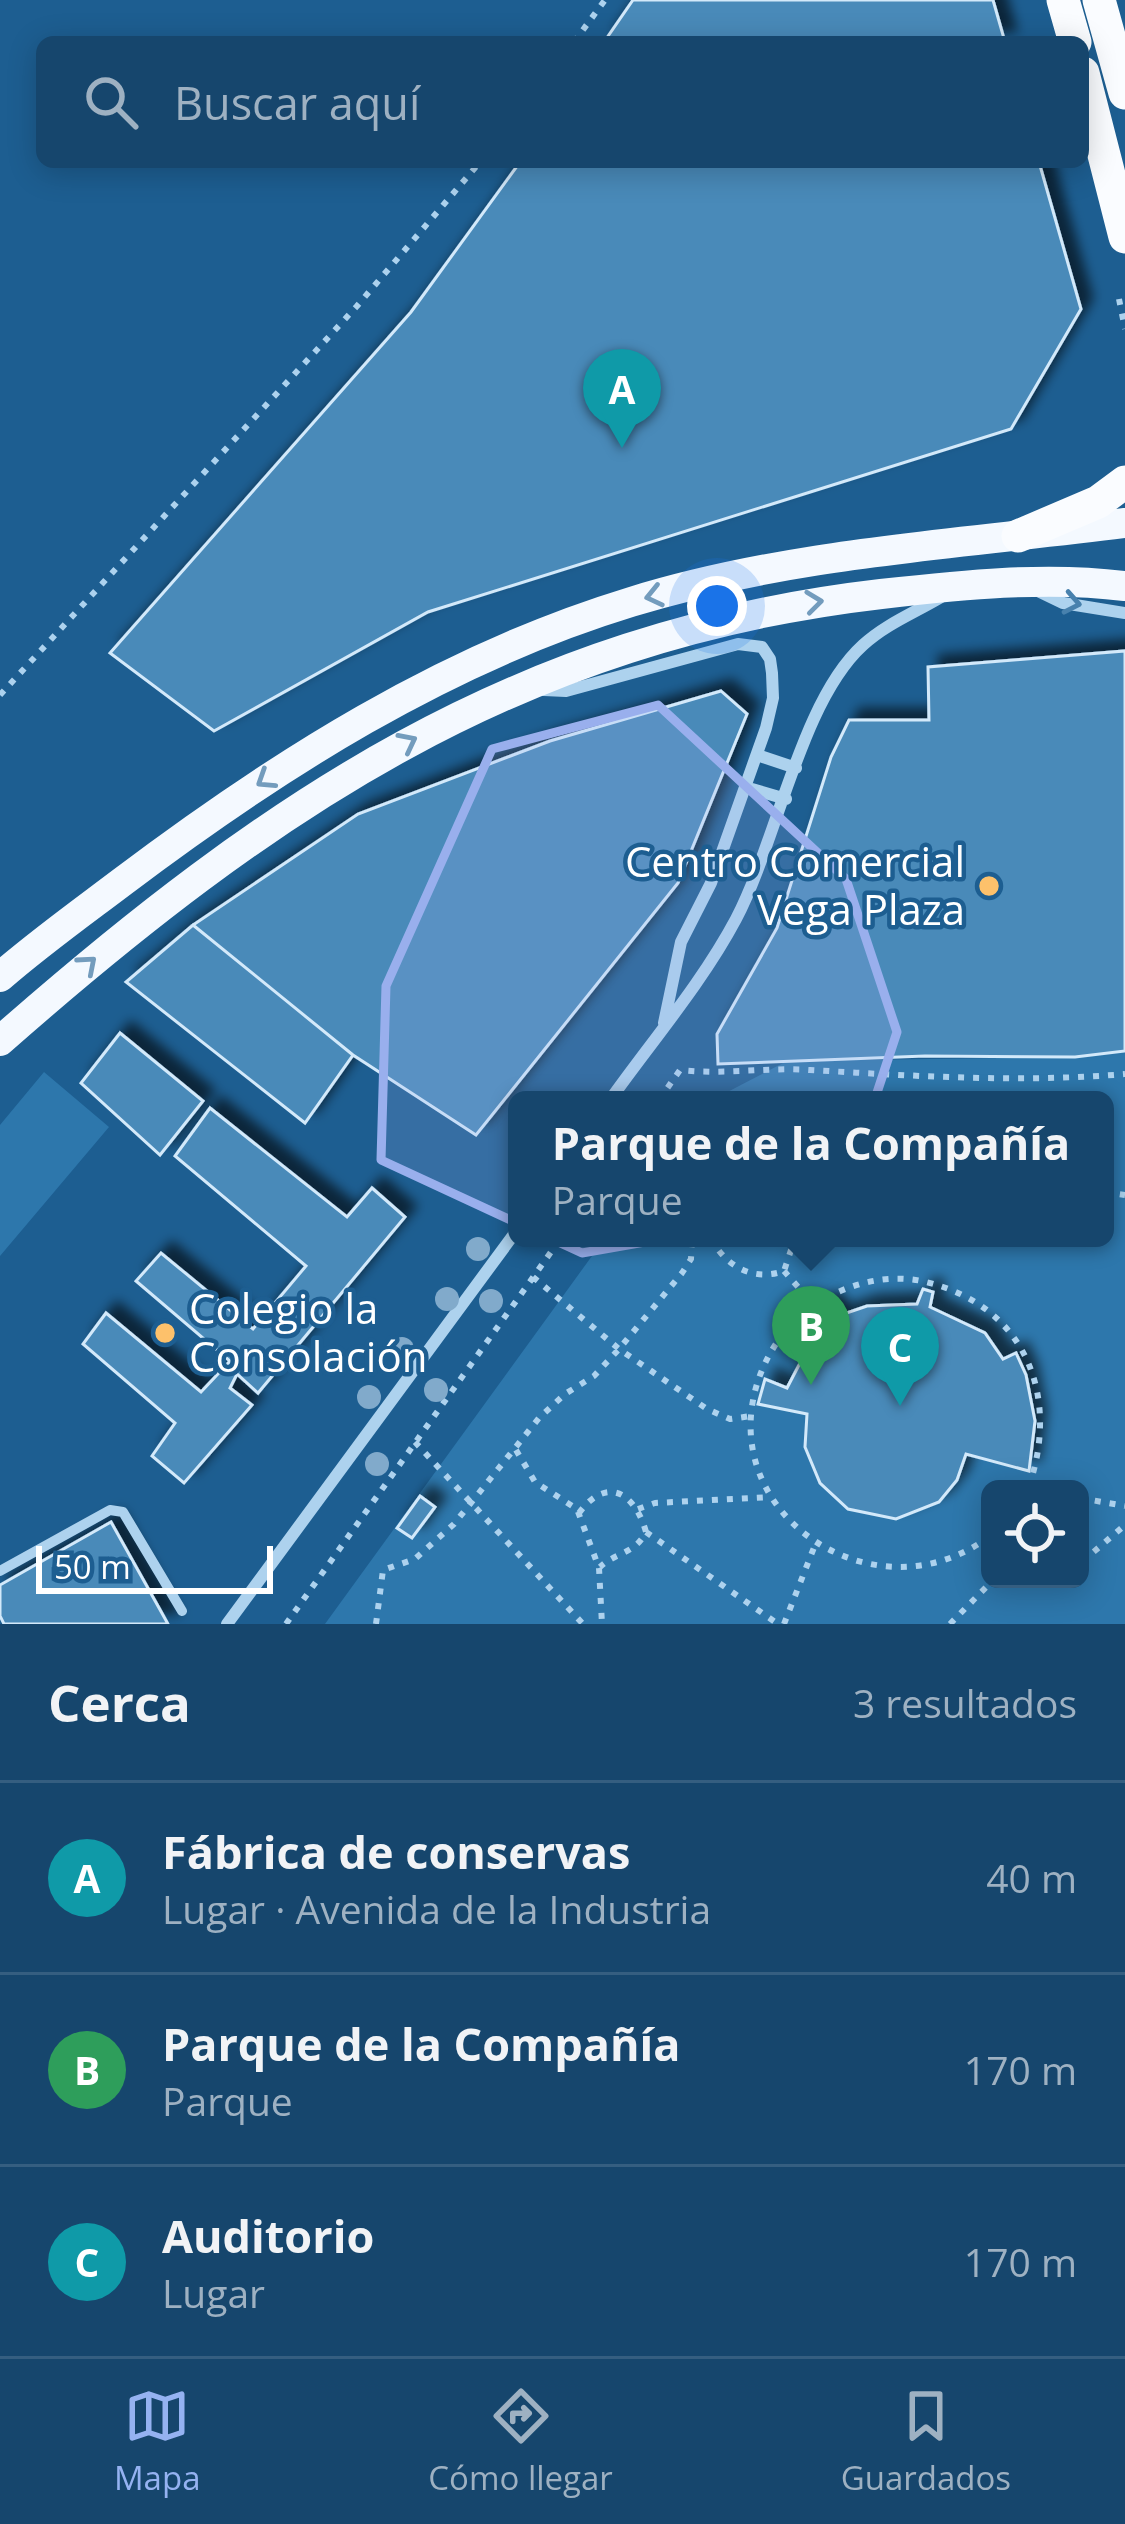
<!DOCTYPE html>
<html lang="es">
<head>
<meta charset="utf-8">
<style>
	:root { --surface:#16466d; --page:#235075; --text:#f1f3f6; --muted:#9eb1c2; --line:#355e80; --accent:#95b2f1 }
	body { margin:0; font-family:"Open Sans",sans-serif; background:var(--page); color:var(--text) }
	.controls { position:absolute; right:36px; bottom:36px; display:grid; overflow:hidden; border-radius:18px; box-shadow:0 6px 30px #0003 }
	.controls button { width:108px; height:108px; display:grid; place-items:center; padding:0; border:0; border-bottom:3px solid var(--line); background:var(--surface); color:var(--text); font:60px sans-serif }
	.scale { position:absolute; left:36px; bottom:30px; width:237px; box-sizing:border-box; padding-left:12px; border:6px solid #fff; border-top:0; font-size:33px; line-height:42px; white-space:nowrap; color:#fff; -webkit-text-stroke:9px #1d5e91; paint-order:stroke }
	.you { position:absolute; left:717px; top:606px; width:42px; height:42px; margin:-30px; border:9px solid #fff; border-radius:50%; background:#1a73e8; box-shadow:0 0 0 18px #1a73e833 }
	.badge { display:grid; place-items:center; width:78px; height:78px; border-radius:50%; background:var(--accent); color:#fff; font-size:39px; font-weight:700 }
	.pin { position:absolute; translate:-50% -99px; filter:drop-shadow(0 3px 6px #0008) }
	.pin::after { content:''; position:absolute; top:63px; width:42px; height:36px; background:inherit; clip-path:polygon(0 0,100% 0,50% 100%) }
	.popup { position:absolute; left:508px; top:1091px; width:606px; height:156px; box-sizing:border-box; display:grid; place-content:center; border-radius:18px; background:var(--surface); filter:drop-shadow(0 3px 9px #0005); font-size:39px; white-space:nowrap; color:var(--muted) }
	.popup b { font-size:45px; color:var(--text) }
	.popup::after { content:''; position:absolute; left:50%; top:100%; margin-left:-24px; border:24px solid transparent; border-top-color:var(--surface) }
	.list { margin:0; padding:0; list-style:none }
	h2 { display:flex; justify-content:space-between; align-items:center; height:156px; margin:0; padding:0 48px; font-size:51px }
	h2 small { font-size:39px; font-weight:400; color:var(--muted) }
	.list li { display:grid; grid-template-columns:78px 1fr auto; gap:36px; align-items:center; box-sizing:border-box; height:192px; padding:0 48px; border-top:3px solid var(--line) }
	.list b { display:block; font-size:45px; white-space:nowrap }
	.list p { margin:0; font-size:39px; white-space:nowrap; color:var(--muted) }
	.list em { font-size:39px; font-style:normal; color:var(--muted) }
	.icon { flex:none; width:66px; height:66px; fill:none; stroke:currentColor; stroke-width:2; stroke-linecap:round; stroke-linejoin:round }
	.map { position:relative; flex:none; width:1125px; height:1624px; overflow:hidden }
	.search { position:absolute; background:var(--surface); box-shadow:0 6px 30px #0003; left:36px; right:36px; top:36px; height:132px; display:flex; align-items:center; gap:30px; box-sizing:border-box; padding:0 42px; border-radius:18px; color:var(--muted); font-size:45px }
	.sheet { height:732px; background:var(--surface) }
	nav { display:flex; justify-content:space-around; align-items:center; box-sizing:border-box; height:168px; border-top:3px solid var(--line); background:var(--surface); font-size:33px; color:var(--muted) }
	nav a { display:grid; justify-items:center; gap:6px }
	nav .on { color:var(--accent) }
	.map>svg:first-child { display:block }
	.park { fill:#2d77ac; fill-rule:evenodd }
	.building { fill:#4a8ab9; stroke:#d3e9fa; stroke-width:3; filter:url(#shadow) }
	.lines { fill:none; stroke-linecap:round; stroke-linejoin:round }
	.path { stroke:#add2ee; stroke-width:6; stroke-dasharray:6 9; stroke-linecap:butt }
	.pedestrian { stroke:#add2ee; stroke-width:10 }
	.minor { stroke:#add2ee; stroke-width:12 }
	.primary { stroke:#f4f9ff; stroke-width:30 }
	.trunk { stroke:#fafcff; stroke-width:33 }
	.tree { fill:#81aacb }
	.oneway { stroke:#739cbd }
	.oneway2 { stroke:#4881ad }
	.marked { fill:#99afed; fill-opacity:0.2; stroke:#99afed; stroke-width:9; stroke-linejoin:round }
	.poi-dot { fill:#fdc16b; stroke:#1d5e91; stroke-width:4.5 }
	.labels { text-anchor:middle; stroke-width:9; stroke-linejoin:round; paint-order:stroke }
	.poi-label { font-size:42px; fill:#fff; stroke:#1d5e91; text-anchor:end }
</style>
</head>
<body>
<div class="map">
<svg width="1125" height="1624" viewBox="0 0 1125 1624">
	<defs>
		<filter id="shadow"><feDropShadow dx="11" dy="-11" stdDeviation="6" flood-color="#0009"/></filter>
	</defs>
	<rect width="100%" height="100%" fill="#1d5e91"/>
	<path class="park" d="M1125,1051V1624H325L605,1238H1105V1100H712L787,1061L1075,1057ZM990,1489H1080V1579H990Z
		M44,1072L109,1127L0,1256V1125Z"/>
	<path class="building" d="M633,0H993L1005,42H604Z
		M520,162H1039L1081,309L1011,429L428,612L214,731L110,653L411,312Z
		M1125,651V1051L1075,1057L925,1056L718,1064L717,1034L777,928L831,757L849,720H929L928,667Z
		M721,691L747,714L678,883L476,1135L353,1055L193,925L358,814L550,741Z
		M193,925L353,1055L305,1123L126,982Z
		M120,1033L203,1101L160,1155L81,1083Z
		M210,1108L347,1217L372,1188L405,1217L258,1393L237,1374L230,1388L252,1405L184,1483L152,1456L175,1423L83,1344L106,1313L201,1392L230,1361L136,1281L161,1253L253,1329L306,1266L175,1156Z
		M923,1289L933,1292L930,1307L985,1333L1003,1359L1016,1353L1026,1375L1035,1421L1029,1471L966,1454L957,1480L939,1502L896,1519L848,1509L820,1483L805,1447L807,1414L758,1404L765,1379L787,1388L799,1365L821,1343L815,1332L823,1324L817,1310L829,1302L838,1316L867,1306L917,1304Z
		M420,1496L435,1507L412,1538L397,1528Z
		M111,1522L168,1624H4L0,1616V1585Z"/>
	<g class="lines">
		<path class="path" d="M574,42L605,0
			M1119,299L1125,329
			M0,695L357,306L480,162
			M659,1100L680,1070C724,1075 766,1067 810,1070C915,1076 1020,1083 1125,1074
			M1105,1192L1125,1195
			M711,1238C725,1266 753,1282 784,1271L795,1238
			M784,1271L813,1304
			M533,1277L619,1349L707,1409L730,1419L751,1416
			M415,1442L583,1624
			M516,1450L535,1482L577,1509L599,1568L602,1624
			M1080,1498L1125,1506
			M638,1509L655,1503L771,1497
			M579,1513C607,1475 635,1493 646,1532C635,1554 616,1552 600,1567
			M646,1532L778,1624
			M990,1536C874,1624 705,1510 762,1370C774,1342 793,1317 820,1301C852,1283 889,1273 926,1282C1026,1306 1061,1397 1028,1489
			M1080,1556L1090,1555L1125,1525
			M286,1624L561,1238
			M376,1624L383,1570L415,1559L454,1524L539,1418L565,1394L594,1376L619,1349L682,1273L691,1259L692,1238
			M784,1624L815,1545
			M950,1624L994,1579"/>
		<path class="pedestrian" d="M0,1571L110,1510L123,1512L182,1611"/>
		<path class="minor" d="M1034,589L1063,603L1125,613
			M544,690L566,691L738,644L762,647L770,659L772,673L773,698L766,728L711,883L681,942L664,1023
			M757,755L796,768
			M745,787L786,799
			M610,1100C652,1041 702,983 736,919C777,841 801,701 863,645C886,624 914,613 941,597
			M227,1624L517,1230"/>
		<path class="primary" d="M0,977C39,943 81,913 122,882C277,765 444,659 631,602C789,553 961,544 1125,523
			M0,1041C268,805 518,636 881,594C961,585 1045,576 1125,586"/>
		<path class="trunk" d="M1063,0L1075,42
			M1099,0L1125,93
			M1083,73L1125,237
			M1018,536L1098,502L1125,482"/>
	</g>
	<g class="tree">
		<circle cx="478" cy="1249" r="12"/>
		<circle cx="447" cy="1299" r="12"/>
		<circle cx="491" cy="1301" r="12"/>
		<circle cx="402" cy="1349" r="12"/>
		<circle cx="436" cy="1390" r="12"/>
		<circle cx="369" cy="1397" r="12"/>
		<circle cx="377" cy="1464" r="12"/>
	</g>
	<defs><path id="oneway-chevron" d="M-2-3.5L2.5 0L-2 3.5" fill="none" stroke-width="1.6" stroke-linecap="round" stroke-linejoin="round" transform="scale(3)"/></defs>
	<g class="oneway">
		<use href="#oneway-chevron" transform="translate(654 596) rotate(167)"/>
		<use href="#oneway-chevron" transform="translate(814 602) rotate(-7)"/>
		<use href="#oneway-chevron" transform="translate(408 742) rotate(-27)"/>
		<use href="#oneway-chevron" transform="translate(265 780) rotate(147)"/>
		<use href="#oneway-chevron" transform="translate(88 964) rotate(-41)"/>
	</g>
	<use class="oneway2" href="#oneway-chevron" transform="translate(1072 603) rotate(11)"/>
	<path class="marked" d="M658,705L846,879L897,1032L839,1208L582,1253L381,1160L386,986L492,749Z"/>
	<g class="poi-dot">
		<circle cx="989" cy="886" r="12"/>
		<circle cx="165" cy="1333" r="12"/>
	</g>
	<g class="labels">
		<g class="poi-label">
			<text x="965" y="877">Centro Comercial<tspan x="965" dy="48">Vega Plaza</tspan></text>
			<text x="189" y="1324" text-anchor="start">Colegio la<tspan x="189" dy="48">Consolación</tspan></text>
		</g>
	</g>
</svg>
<div class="controls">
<button><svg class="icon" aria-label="locate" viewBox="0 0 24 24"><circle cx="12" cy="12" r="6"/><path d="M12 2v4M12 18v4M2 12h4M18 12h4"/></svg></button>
</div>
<div class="scale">50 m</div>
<div class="you"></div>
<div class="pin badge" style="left:622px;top:448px;background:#0f9aa8">A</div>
<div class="pin badge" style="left:811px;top:1385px;background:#2e9e5b">B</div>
<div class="popup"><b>Parque de la Compañía</b>Parque</div>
<div class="pin badge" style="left:900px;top:1406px;background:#0f9aa8">C</div>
<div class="search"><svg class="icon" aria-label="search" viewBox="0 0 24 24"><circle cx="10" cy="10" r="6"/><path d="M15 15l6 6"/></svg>Buscar aquí</div>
</div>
<section class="sheet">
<h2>Cerca<small>3 resultados</small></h2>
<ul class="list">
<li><span class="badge" style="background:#0f9aa8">A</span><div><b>Fábrica de conservas</b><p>Lugar · Avenida de la Industria</p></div><em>40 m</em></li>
<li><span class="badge" style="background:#2e9e5b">B</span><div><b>Parque de la Compañía</b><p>Parque</p></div><em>170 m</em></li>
<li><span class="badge" style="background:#0f9aa8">C</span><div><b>Auditorio</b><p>Lugar</p></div><em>170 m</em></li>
</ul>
</section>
<nav>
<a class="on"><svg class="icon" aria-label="map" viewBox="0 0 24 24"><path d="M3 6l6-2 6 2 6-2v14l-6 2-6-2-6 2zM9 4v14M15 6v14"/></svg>Mapa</a>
<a><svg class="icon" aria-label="directions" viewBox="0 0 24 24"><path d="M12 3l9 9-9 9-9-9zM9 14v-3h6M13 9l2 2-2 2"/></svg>Cómo llegar</a>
<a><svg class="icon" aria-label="saved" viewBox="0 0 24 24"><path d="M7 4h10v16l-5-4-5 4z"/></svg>Guardados</a>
</nav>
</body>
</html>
